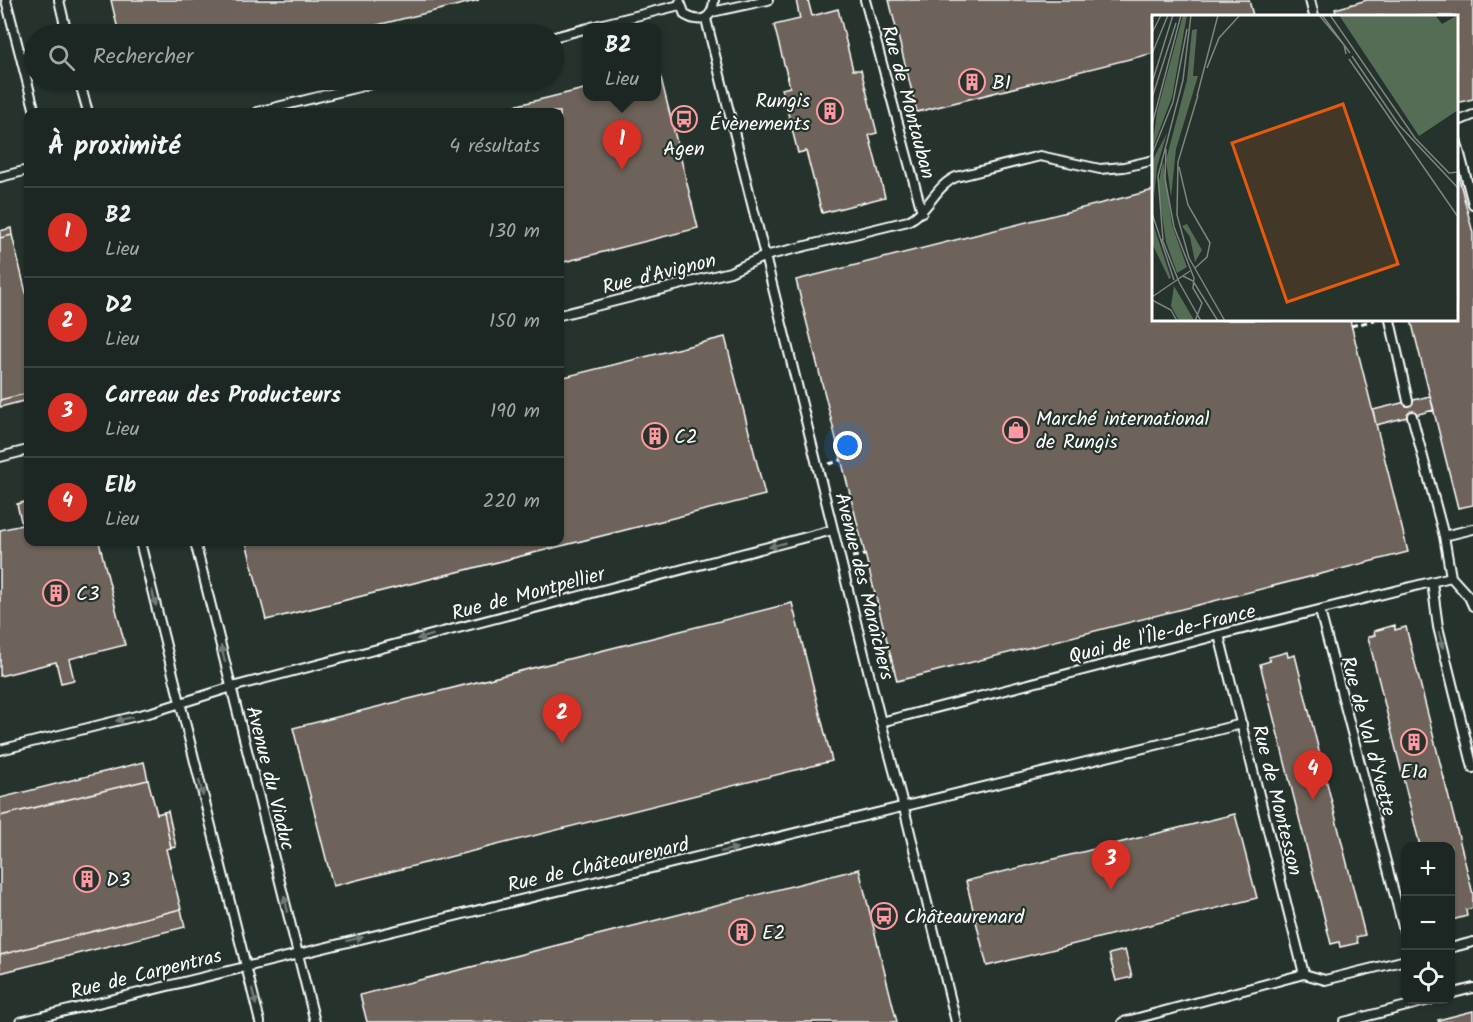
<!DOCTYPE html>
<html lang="fr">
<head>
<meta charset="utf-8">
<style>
	:root { --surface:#1c2622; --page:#29322f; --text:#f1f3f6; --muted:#a0a5a5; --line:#3a4340; --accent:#d93025 }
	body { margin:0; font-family:Kalam,sans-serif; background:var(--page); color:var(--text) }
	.controls { position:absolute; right:18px; bottom:18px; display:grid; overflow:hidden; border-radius:12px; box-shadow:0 2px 4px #0004 }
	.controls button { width:54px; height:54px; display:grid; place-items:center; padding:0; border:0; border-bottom:2px solid var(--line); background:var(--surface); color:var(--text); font:30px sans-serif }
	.you { position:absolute; left:848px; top:446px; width:21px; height:21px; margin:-15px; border:4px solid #fff; border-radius:50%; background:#1a73e8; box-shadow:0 0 0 9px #1a73e833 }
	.badge { display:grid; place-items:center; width:39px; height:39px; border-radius:50%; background:var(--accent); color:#fff; font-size:20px; font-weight:700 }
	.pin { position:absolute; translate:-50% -50px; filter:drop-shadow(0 2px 3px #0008) }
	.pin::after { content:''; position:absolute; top:32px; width:21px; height:18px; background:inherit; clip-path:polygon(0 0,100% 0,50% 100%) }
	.popup { position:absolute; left:583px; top:23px; width:78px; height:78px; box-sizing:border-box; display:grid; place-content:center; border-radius:12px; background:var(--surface); filter:drop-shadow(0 2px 4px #0005); font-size:20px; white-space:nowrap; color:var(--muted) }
	.popup b { font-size:22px; color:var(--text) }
	.popup::after { content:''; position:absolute; left:50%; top:100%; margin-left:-12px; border:12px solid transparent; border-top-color:var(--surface) }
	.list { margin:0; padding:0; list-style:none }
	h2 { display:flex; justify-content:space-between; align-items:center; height:78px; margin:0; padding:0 24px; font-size:26px }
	h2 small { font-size:20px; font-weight:400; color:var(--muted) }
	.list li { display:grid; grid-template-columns:39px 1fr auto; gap:18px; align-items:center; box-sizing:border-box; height:90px; padding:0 24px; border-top:2px solid var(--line) }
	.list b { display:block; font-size:22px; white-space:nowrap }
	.list p { margin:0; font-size:20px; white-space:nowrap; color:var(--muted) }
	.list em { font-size:20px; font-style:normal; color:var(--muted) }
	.icon { flex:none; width:33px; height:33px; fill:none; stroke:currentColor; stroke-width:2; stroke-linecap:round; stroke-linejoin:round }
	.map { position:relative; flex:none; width:1473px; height:1022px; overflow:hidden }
	.search { position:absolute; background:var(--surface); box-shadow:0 2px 4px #0004; left:24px; top:24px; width:540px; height:66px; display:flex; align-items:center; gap:15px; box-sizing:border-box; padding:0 21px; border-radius:33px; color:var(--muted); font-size:22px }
	.panel { position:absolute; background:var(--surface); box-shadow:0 2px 4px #0004; left:24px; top:108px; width:540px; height:438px; border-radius:12px }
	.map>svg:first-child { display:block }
	.building { fill:#6e635a; stroke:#fff; stroke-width:1.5 }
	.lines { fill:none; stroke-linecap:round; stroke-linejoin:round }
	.service-casing { stroke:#fff; stroke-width:12 }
	.path { stroke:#fff; stroke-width:3; stroke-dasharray:6 4.5; stroke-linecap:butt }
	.service { stroke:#26332d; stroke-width:8 }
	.oneway { fill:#727a76 }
	.labels { text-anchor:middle; stroke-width:4.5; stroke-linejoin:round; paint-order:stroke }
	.poi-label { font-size:20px; fill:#fff; stroke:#26332d; text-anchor:start }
	.street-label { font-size:20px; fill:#fff; stroke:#26332d }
	.inset-road { fill:none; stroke:#7d8581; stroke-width:1.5 }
	.view { fill:#e8590c; fill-opacity:0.15; stroke:#e8590c; stroke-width:3 }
	.inset-edge { fill:none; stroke:#fff; stroke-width:3 }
</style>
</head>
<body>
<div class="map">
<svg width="1473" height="1022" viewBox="0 0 1473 1022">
	<rect width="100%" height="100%" fill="#26332d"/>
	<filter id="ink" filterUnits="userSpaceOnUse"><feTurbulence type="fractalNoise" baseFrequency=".0167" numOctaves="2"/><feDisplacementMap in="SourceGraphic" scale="12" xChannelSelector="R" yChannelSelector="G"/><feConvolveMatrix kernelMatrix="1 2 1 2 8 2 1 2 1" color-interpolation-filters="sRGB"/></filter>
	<g filter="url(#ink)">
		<path class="building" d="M111,0H479L341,34H119Z
			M796,0H808L812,16L838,9L853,70H861L877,133L869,135L885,197L822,213L806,151L798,153L782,89L790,87L774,25L800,19Z
			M889,0H1249L1253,16H1154V53L917,112Z
			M1367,0H1473V99L1456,103V16H1337L1335,9Z
			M659,70L698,228L560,263V112H489L588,88V96H656V71Z
			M130,80H162L132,87Z
			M1456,167L1473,233V505L1458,508L1411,320H1456Z
			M1154,190V320H1350L1408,552L897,681L796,280Z
			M11,228L12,235L0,238V231Z
			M12,235L28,301V393L0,400V238Z
			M725,337L765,495L266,620L246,542H560V378Z
			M28,393V400L0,407V400Z
			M1430,396L1434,410L1376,425L1373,410Z
			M28,501V542H99L125,645L69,659L74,680L61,683L56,662L0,676V530L22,525L17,504Z
			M792,603L832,761L333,886L293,728Z
			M1395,625V630L1406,627L1473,894V908L1466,910L1467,916L1452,920L1450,846H1420L1368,637L1375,635L1374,631Z
			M1287,652L1288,657L1295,655L1365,935L1356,937L1358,943L1340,947L1339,942L1331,944L1260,664L1270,661L1269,657Z
			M144,762L148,780L0,816V798Z
			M148,780L157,814L164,812L171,848L166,849L181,909L0,955V816Z
			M168,811L176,847L171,848L164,812Z
			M1235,814L1257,898L987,966L966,881Z
			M859,869L897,1022H367L360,995Z
			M181,909L185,927L0,973V955Z
			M1125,950L1132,977L1116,981L1109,954Z
			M1473,1011V1022H1439L1438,1020Z"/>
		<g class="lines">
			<defs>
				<path id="service" d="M6,0L35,112
					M59,0L67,34
					M865,0L922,212
					M1310,0L1314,16
					M680,2L685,15C701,24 713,19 714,0
					M712,12L768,0
					M706,19L881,722L904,808L956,1022
					M591,27L680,5
					M554,37L588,28
					M79,80L88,112
					M257,112L387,80
					M1456,122L1473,115
					M1456,139L1473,204
					M0,177L28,170
					M560,315L730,272L765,256L908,221C929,211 935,186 956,177L1040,156L1100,169L1124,167L1154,160
					M1390,320L1408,401
					M1412,416L1444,536L1451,577L1469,597L1473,606
					M0,457L28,450
					M1444,536L1473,529
					M140,542L260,1022
					M195,542L315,1022
					M1432,582L1438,627L1473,768
					M1320,611L1406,938
					M1219,635L1304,974
					M881,722L1219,635L1451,577
					M0,750L152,712L232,687L833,530
					M1450,948L1473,942
					M1450,994L1473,988
					M20,1022L1242,724
					M1123,1022L1304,974L1325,980L1406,960
					M1344,1022L1430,1000"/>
			</defs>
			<use href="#service" class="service-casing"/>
			<path class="path" d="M1351,326L1375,320
				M829,464L842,460
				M852,557L865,555"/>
			<use href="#service" class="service"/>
		</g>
		<defs><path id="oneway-solid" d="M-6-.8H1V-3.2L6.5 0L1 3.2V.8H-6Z" transform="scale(1.5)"/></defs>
		<g class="oneway">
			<use href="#oneway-solid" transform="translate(777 545) rotate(165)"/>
			<use href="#oneway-solid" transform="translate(154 598) rotate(76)"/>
			<use href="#oneway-solid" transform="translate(425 637) rotate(165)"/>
			<use href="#oneway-solid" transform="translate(1441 640) rotate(76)"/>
			<use href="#oneway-solid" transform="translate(223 654) rotate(-104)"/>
			<use href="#oneway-solid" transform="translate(124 719) rotate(166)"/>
			<use href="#oneway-solid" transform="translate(201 788) rotate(76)"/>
			<use href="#oneway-solid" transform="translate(729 850) rotate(-13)"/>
			<use href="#oneway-solid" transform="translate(286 904) rotate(-104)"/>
			<use href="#oneway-solid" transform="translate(355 939) rotate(-13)"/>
			<use href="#oneway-solid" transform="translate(254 997) rotate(76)"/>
		</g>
	</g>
	<defs>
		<symbol id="building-ring" viewBox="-11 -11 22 22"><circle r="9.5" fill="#26332d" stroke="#ff9aa2" stroke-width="1.5"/><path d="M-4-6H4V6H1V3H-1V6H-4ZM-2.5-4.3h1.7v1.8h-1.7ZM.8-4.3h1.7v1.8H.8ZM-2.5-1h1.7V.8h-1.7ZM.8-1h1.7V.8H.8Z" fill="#ff9aa2"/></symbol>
		<symbol id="bus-ring" viewBox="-11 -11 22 22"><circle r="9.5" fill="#26332d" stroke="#ff9aa2" stroke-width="1.5"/><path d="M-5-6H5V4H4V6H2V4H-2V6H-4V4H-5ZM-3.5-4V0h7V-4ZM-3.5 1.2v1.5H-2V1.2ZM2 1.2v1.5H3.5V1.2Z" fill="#ff9aa2"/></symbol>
		<symbol id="shop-ring" viewBox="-11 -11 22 22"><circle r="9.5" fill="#26332d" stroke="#ff9aa2" stroke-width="1.5"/><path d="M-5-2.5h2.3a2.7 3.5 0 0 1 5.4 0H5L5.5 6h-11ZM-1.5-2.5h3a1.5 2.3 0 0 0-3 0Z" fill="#ff9aa2"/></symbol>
	</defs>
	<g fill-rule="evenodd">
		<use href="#building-ring" x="957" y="67" width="30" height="30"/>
		<use href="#building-ring" x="815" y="96" width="30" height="30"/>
		<use href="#bus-ring" x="669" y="104" width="30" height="30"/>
		<use href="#shop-ring" x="1001" y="415" width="30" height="30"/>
		<use href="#building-ring" x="640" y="421" width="30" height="30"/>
		<use href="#building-ring" x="41" y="578" width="30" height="30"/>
		<use href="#building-ring" x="1399" y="727" width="30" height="30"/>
		<use href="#building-ring" x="72" y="864" width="30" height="30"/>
		<use href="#bus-ring" x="869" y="901" width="30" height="30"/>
		<use href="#building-ring" x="727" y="917" width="30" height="30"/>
	</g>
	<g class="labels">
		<g class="poi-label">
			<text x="992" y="89">B1</text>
			<text x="810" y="107" text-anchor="end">Rungis<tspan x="810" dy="23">Évènements</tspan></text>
			<text x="684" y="155" text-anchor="middle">Agen</text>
			<text x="1036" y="425">Marché international<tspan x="1036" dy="23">de Rungis</tspan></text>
			<text x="674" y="443">C2</text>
			<text x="76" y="600">C3</text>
			<text x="1414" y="778" text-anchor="middle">E1a</text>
			<text x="106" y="886">D3</text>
			<text x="904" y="923">Châteaurenard</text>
			<text x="762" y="939">E2</text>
		</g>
		<g class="street-label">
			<text transform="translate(909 102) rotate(75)" y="7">Rue de Montauban</text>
			<text transform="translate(659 273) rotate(-14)" y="7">Rue d'Avignon</text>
			<text transform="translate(865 586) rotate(76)" y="7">Avenue des Maraîchers</text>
			<text transform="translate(528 593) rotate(-15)" y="7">Rue de Montpellier</text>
			<text transform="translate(1162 633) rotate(-14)" y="7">Quai de l'Île-de-France</text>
			<text transform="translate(1369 736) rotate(75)" y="7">Rue de Val d'Yvette</text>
			<text transform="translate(271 778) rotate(76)" y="7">Avenue du Viaduc</text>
			<text transform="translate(1278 800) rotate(76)" y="7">Rue de Montesson</text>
			<text transform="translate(598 864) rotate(-13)" y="7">Rue de Châteaurenard</text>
			<text transform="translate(146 973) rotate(-14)" y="7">Rue de Carpentras</text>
		</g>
	</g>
	<g transform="translate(1152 15)">
		<rect width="306" height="306" fill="#26332d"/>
		<path d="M31,0H35L20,82L0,135L5,97ZM187,0H283L290,9L306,0V95L267,121ZM45,14L41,61H46L24,134L19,182L14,145L35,65L40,15ZM15,118L5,152L2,182L0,146ZM11,146L20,210L35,252L25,258L14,227L6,171ZM0,206L19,263L17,264L0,228ZM35,209L50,235L43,247L38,222L30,211ZM22,271L42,305L41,306H27L19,291Z" fill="#546d54"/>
		<path class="inset-road" d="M167,0L192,30L194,39M170,0L198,38M178,0L263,123L297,158L306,157M0,18L9,0M0,39L16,0M200,41L247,110L306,173M197,44L306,202M55,53L67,23L88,0M0,68L21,0M46,80L26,147L25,200L37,243L73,306M45,81L66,0M0,83L24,8M0,110L29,0M14,134L13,164L22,212L42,263L41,273L50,288L43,306M0,139L21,87L35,14M27,152L36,190L58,228L55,242L43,253M0,198L22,265M10,224L27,267L49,306M11,225L6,161L31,65L39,0M31,261L41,266L66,306M0,282L38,256M0,285L19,295L25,306"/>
		<path class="view" d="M191,89L246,249L135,287L80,128Z"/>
		<rect width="306" height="306" class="inset-edge"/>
	</g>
</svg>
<div class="controls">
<button>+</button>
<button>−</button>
<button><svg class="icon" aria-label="locate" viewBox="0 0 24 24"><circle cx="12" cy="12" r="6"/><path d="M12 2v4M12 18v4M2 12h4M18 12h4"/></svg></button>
</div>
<div class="you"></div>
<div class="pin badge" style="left:622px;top:170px">1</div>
<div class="popup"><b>B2</b>Lieu</div>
<div class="pin badge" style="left:562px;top:744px">2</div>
<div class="pin badge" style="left:1111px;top:890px">3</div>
<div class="pin badge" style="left:1313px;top:800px">4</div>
<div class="search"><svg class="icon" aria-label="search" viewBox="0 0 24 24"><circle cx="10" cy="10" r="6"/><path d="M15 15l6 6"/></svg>Rechercher</div>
<section class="panel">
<h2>À proximité<small>4 résultats</small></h2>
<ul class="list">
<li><span class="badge">1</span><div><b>B2</b><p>Lieu</p></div><em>130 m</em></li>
<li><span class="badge">2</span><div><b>D2</b><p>Lieu</p></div><em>150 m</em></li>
<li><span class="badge">3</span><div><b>Carreau des Producteurs</b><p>Lieu</p></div><em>190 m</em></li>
<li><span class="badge">4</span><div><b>E1b</b><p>Lieu</p></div><em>220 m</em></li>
</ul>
</section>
</div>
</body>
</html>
